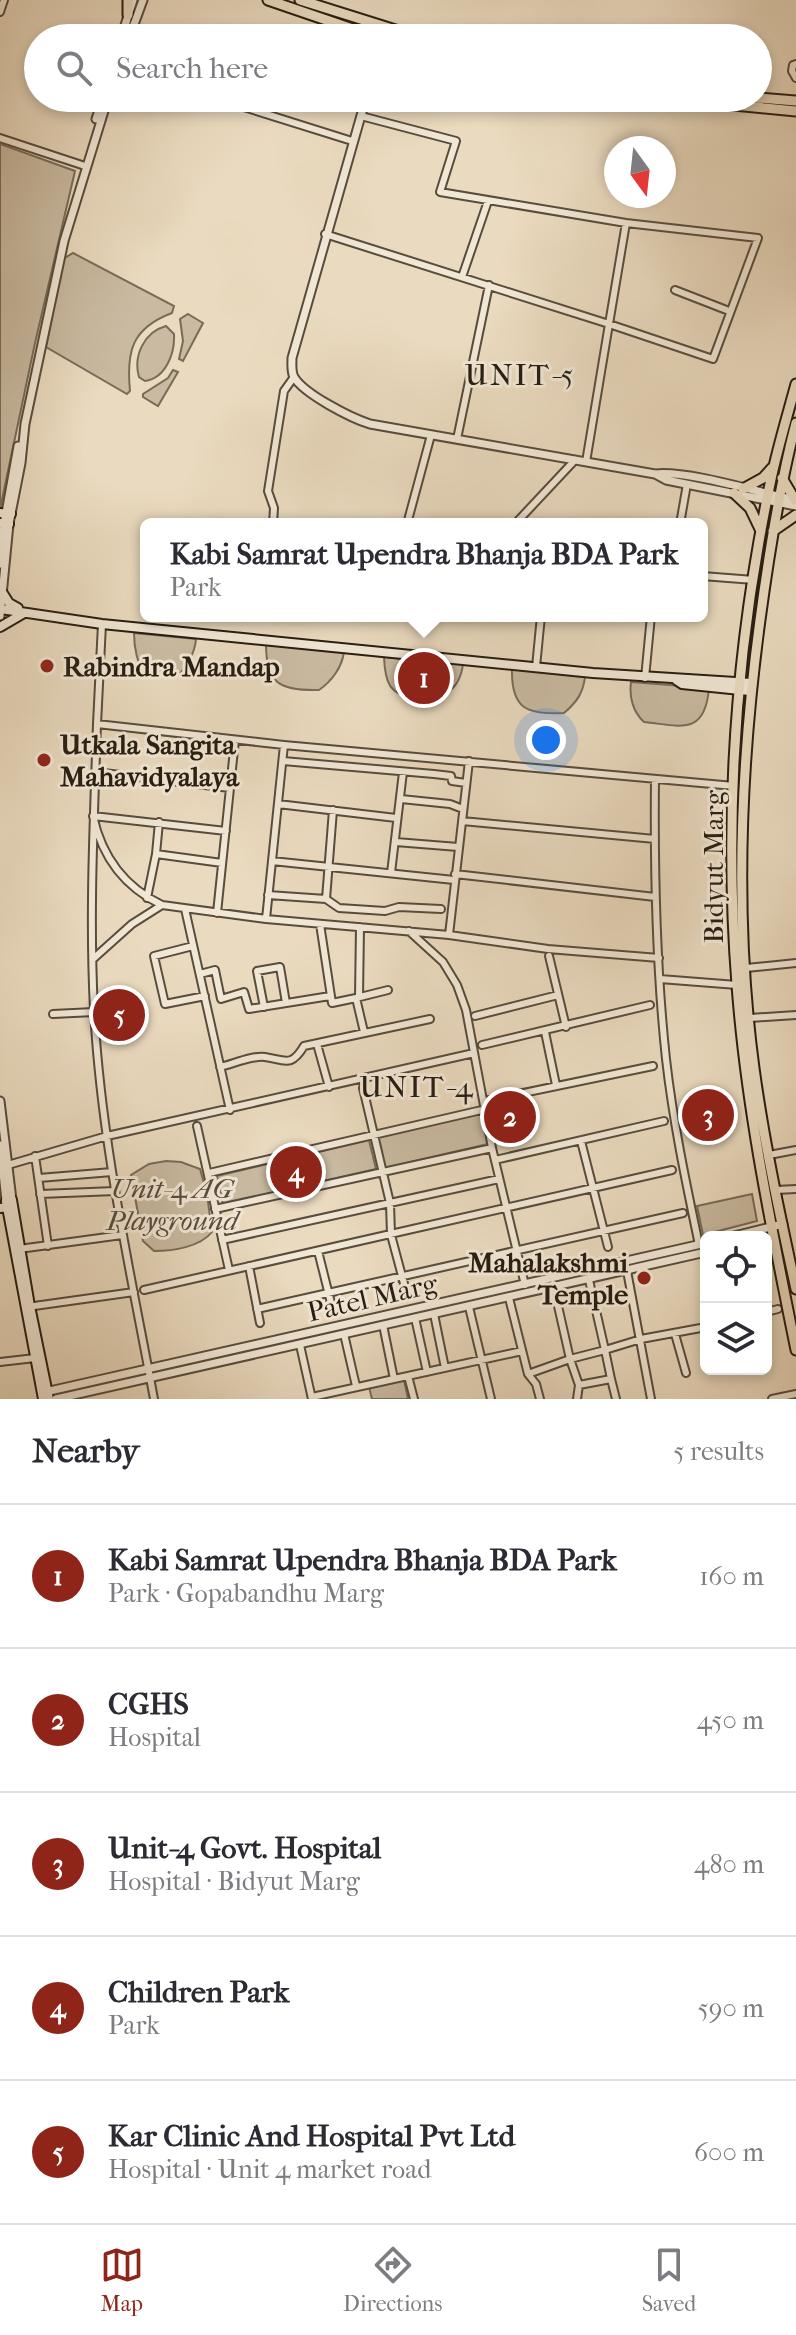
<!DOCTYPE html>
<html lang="en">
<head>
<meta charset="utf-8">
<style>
	:root { --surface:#fff; --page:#f2f2f3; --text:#2b2b33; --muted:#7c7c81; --line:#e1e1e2; --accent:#8f2418 }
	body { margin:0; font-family:"IM FELL French Canon",serif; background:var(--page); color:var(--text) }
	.controls { position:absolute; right:24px; bottom:24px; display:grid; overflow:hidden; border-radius:12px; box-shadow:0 4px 12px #0003 }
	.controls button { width:72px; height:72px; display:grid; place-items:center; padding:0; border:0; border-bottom:2px solid var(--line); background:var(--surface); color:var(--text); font:40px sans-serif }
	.compass { position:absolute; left:604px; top:136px; width:72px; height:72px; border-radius:50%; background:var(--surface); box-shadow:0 4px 12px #0003; rotate:165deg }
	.you { position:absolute; left:546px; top:740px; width:28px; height:28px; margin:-20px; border:6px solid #fff; border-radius:50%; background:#1a73e8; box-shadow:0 0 0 12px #1a73e833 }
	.badge { display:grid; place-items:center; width:52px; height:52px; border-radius:50%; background:var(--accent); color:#fff; font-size:26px; font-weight:700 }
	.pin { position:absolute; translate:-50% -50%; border:4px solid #fff; box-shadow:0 2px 8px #0006 }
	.popup { position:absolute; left:140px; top:518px; width:568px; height:104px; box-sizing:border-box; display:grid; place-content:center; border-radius:12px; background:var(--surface); filter:drop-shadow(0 2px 6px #0005); font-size:26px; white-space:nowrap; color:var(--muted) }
	.popup b { font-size:30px; color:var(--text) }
	.popup::after { content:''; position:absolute; left:50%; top:100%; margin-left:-16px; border:16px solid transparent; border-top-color:var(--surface) }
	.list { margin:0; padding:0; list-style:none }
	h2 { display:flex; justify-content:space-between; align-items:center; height:104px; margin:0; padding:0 32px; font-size:34px }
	h2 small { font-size:26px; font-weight:400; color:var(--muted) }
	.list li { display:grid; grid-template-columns:52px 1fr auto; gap:24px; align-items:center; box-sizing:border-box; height:144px; padding:0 32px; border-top:2px solid var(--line) }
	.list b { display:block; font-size:30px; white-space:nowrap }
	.list p { margin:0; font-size:26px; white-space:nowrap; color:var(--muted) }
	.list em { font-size:26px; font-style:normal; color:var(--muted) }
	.icon { flex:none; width:44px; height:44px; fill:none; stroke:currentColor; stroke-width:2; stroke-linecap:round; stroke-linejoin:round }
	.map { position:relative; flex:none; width:796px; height:1399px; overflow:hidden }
	.search { position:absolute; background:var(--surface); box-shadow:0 4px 12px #0003; left:24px; right:24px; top:24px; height:88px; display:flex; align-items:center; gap:20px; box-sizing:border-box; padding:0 28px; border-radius:44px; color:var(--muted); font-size:30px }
	.sheet { height:824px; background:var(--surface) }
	nav { display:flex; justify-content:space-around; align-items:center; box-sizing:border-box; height:112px; border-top:2px solid var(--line); background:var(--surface); font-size:22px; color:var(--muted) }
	nav a { display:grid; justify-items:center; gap:4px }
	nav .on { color:var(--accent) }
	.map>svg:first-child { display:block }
	.green { fill:#c9baa1; stroke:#786c59; stroke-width:2 }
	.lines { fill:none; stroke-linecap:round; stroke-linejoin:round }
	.minor-casing { stroke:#584c3c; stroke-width:10 }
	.tertiary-casing { stroke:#584c3c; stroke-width:11 }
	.secondary-casing { stroke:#271d11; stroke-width:12 }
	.primary-casing { stroke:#271d11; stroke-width:13 }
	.minor { stroke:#f1e7d5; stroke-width:6 }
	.tertiary { stroke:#f1e7d5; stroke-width:7 }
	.secondary { stroke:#f1e7d5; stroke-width:8 }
	.primary { stroke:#eadabf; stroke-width:9 }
	.poi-dot { fill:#8f2418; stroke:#f1e7d5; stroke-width:3 }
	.labels { text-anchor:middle; stroke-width:6; stroke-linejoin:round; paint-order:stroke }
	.poi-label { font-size:28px; font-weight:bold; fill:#271d11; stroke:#f1e7d5; text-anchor:start }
	.street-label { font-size:28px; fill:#271d11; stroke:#f1e7d5 }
	.park-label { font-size:28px; font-style:italic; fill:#584c3c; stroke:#f1e7d5 }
	.neighbourhood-label { font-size:30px; letter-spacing:2px; fill:#271d11; stroke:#f1e7d5 }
</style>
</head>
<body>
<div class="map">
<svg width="796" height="1399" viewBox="0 0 796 1399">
	<rect width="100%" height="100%" fill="#eadabf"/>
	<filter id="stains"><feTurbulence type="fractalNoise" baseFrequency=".0025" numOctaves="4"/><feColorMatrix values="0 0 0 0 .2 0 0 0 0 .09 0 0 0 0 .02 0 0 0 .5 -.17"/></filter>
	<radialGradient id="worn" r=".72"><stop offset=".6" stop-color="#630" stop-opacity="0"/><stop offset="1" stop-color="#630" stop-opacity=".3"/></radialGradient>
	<path class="green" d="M0,144L75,171L35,343L0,509Z
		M73,253L174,306L172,313C132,328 126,351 130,391L127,394L46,347L63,259Z
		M188,314L203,323L183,361L179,359L183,341L180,319Z
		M166,326L174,334C175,353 166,378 145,381L139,377C133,356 144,332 166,326Z
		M173,370L178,372L158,406L143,397V394L168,378Z
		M134,633L196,639C195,652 187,668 177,676L146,674C137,666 134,646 134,633Z
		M266,644L344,652C342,667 332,681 319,690C280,691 266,684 266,644Z
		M384,657L463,664C461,681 454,689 440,699C432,701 424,699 415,698C389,695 385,682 384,657Z
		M512,669L585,677C583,693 577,702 564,713C527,715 511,709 512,669Z
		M631,682L709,688C705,736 681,726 644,722C633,712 629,697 631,682Z
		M481,1110L488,1144L385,1168L377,1135Z
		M369,1140L376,1169L223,1204L217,1176Z
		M166,1161L181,1162L200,1169L207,1194L212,1232C200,1247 173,1251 154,1251L143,1241L131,1175L149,1164Z
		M752,1194L757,1221L703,1235L697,1206Z
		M404,1380L408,1399H372L369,1387Z"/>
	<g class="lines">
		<defs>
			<path id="minor" d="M0,12L4,0
				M562,38L564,35L572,33L577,38
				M796,64L793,65L792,71L796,78
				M215,98L352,141
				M361,116L456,141L440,192L626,223L758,238L713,359L609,324L586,462
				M0,138L85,166
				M325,234L609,324L626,223
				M462,277L488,201
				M675,290L729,311
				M457,439L489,285
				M273,524L274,508L268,491L284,391L294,377
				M407,524L431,435
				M515,524L575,460
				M680,524L687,484
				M702,576L754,580
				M102,624L97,724L284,745L734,786
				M536,667L541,616
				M645,678L651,616
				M97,724C94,819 89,914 94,1009C101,1141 130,1270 154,1399
				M283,761L434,774L451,776L452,781L466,783
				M95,772L230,788
				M655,779C654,872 656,966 666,1059C673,1121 686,1183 699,1245
				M401,799L450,804L463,809
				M278,804L396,818
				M462,821L655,839
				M226,831L93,816C102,857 124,887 162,905L266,919L449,935L548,949L659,958
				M396,842L458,847
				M156,854L159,822
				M272,861L454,880
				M391,873L403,772
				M455,874L655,897
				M268,895L326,899L339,908L385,911L399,907L441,909
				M147,898L156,854L222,863
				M326,899L333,810
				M185,909L230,1110
				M217,913L235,740
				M266,919L284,745
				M320,924L332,1003L356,998L364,1032
				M409,931L443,962L457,985L466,1010L492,1148L525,1285
				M449,935L469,761
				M193,946L154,956L165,1004L205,996
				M549,956L566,1027
				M93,959L132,924L162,905
				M746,968L796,963
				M200,974L215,970L221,999L244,992L249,1009L330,996
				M660,979L737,985
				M359,997L360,927
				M356,998L388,990
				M264,1007L257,971L280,967L286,1003
				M53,1014L94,1012
				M475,1016L558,995
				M750,1018L796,1015
				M545,1032L556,1085
				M317,1044L329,1087
				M482,1045L650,1005
				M220,1067C233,1064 253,1055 265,1057C285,1060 291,1068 304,1046L430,1019
				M363,1088L390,1203L391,1235L406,1291
				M485,1101L653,1066
				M197,1126L229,1270
				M581,1141L608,1247
				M769,1155L796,1150
				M35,1156L48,1246
				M495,1160L664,1121
				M8,1165L107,1136L474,1053
				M209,1173L486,1109
				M39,1178L112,1172
				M776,1190L796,1189
				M40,1194L115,1191
				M215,1209L492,1148
				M222,1240L499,1179
				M19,1249L122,1235
				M318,1251L332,1307
				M249,1266L260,1323
				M627,1271L651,1399
				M553,1284L570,1359L605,1350L589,1280
				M144,1290L672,1170
				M509,1298L528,1374L536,1384L540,1399
				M27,1307L134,1292
				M469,1307L491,1399
				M257,1309L683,1213
				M766,1312L778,1309
				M434,1314L445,1368
				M415,1318L427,1372
				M383,1325L394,1379
				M344,1334L356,1386
				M675,1334L686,1373
				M300,1345L312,1399
				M0,1362L35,1358
				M528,1374L570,1359L579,1385L611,1379L605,1350L641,1339L706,1327
				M408,1376L414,1399
				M611,1379L616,1399
				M312,1397L522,1351
				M577,1399L579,1385
				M772,1399L796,1394"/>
			<path id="tertiary" d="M121,38L133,0
				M129,38L143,0
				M383,38L387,28
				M366,98L292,358C292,364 291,372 294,377C304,394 351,418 370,424L655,474C688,470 760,493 796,500
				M96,119L103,98
				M655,474L666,480L796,506
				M0,564L4,524L18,446
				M0,616L9,524L21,463L25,424L64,241L108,98
				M0,1101L12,1200
				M0,1145L6,1201
				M730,1237L783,1224
				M45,1392L706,1243
				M56,1399L706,1252"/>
			<path id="secondary" d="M0,513L11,514
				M0,523L9,524
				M2,592L9,603L18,608
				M0,609L102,624L593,673L751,683
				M0,627L24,613
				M676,680L682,684L750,691
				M12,1200L13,1206L7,1207L6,1201Z
				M13,1206L30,1306L49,1399
				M0,1208L7,1207L43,1399"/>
			<path id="primary" d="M268,0L379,38
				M300,0L421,38
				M128,15V0
				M662,98L796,111
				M758,98L796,101
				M796,384C787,417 777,450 770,484C736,647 724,818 737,985C746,1107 772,1231 796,1350
				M796,423C779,488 769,553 760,620C740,768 734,920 754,1068C764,1142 780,1216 796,1289
				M782,478L795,500
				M743,489L763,478L772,468
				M734,493L750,508L761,531
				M773,531L796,515"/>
		</defs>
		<use href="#minor" class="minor-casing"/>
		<use href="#tertiary" class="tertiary-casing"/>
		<use href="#secondary" class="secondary-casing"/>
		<use href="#primary" class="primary-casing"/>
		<use href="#minor" class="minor"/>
		<use href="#tertiary" class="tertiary"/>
		<use href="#secondary" class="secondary"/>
		<use href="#primary" class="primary"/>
	</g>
	<g class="poi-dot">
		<circle cx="47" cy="666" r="8"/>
		<circle cx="44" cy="760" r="8"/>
		<circle cx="644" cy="1278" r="8"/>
	</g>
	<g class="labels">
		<g class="poi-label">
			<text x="63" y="676">Rabindra Mandap</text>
			<text x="60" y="754">Utkala Sangita<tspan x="60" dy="32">Mahavidyalaya</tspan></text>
			<text x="628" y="1272" text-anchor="end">Mahalakshmi<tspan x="628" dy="32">Temple</tspan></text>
		</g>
		<g class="street-label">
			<text transform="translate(713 867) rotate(-90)" y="10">Bidyut Marg</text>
			<text transform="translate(372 1297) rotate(-13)" y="10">Patel Marg</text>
		</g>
		<g class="park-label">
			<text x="172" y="1198">Unit-4 AG<tspan x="172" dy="32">Playground</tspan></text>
		</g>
		<g class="neighbourhood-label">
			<text x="520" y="385">UNIT-5</text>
			<text x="417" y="1097">UNIT-4</text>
		</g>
	</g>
	<rect width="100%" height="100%" filter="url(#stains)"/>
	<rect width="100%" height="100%" fill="url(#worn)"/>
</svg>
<div class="controls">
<button><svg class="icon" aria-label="locate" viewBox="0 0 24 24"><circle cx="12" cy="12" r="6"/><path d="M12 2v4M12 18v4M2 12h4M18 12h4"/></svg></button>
<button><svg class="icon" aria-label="layers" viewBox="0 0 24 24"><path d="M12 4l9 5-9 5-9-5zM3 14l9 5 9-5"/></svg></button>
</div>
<svg class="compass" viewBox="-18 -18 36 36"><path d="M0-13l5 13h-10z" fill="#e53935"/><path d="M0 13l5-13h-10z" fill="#7c7c81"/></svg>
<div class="you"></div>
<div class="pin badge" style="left:424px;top:678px">1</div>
<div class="popup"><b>Kabi Samrat Upendra Bhanja BDA Park</b>Park</div>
<div class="pin badge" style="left:510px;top:1117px">2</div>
<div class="pin badge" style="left:708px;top:1115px">3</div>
<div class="pin badge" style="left:296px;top:1172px">4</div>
<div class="pin badge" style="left:119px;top:1015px">5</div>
<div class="search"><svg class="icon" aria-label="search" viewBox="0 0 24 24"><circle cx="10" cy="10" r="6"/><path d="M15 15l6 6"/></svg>Search here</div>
</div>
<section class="sheet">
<h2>Nearby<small>5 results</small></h2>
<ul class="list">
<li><span class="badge">1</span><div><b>Kabi Samrat Upendra Bhanja BDA Park</b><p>Park · Gopabandhu Marg</p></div><em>160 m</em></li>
<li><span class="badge">2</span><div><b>CGHS</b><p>Hospital</p></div><em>450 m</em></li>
<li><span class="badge">3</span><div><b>Unit-4 Govt. Hospital</b><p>Hospital · Bidyut Marg</p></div><em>480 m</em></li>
<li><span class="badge">4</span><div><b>Children Park</b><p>Park</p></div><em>590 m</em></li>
<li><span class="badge">5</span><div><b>Kar Clinic And Hospital Pvt Ltd</b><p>Hospital · Unit 4 market road</p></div><em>600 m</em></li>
</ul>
</section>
<nav>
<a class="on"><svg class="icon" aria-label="map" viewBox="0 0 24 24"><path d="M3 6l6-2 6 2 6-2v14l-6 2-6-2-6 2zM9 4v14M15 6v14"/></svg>Map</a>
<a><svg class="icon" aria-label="directions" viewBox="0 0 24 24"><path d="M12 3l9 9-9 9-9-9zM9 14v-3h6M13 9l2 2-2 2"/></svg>Directions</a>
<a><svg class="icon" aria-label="saved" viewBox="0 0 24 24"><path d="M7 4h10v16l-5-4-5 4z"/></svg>Saved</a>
</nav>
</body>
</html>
